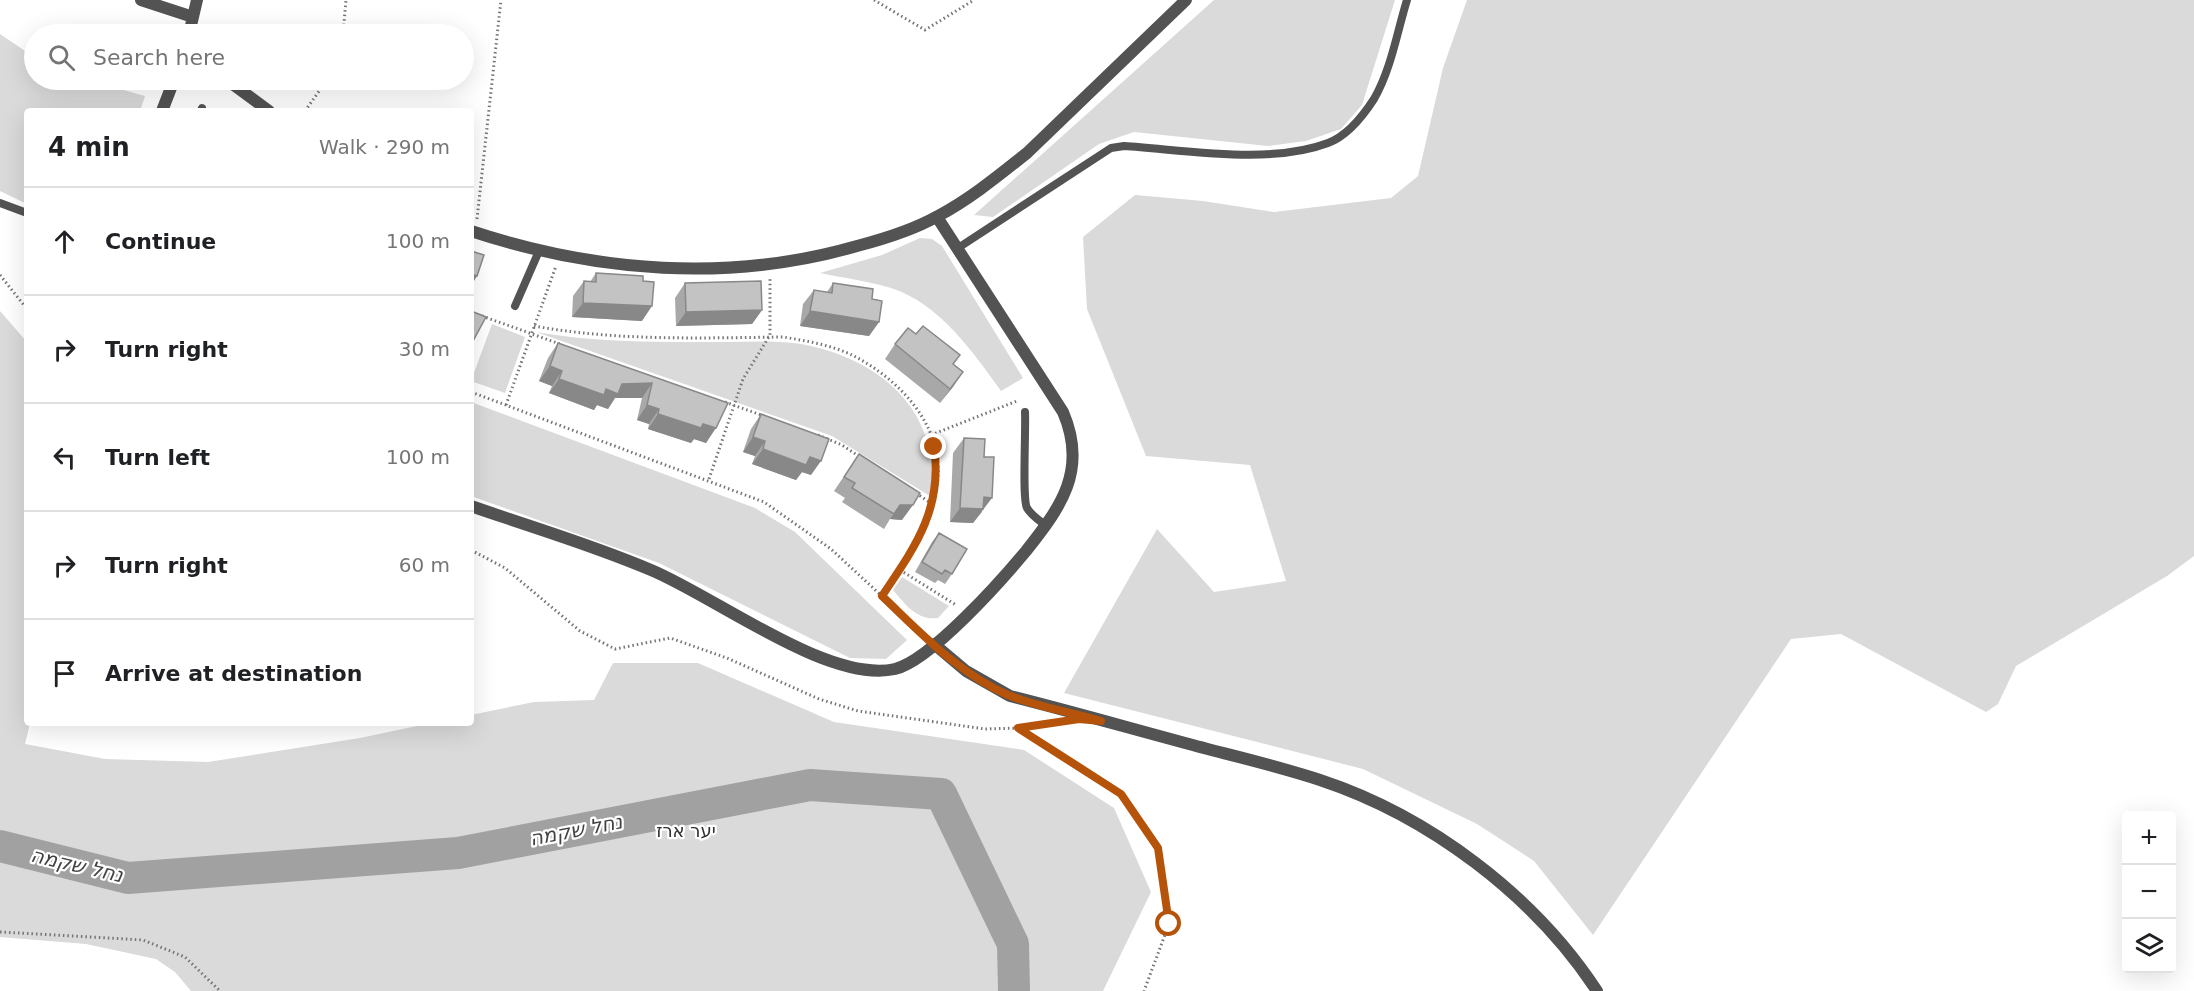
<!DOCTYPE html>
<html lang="en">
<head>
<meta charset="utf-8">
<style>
	:root { --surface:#fff; --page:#f6f6f6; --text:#202124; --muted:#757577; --line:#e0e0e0 }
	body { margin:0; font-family:"DejaVu Sans","Noto Sans Hebrew",sans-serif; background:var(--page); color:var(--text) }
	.controls { position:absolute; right:18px; bottom:18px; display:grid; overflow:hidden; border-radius:6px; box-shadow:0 6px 24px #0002 }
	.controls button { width:54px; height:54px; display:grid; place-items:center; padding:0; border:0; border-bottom:2px solid var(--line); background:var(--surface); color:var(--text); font:30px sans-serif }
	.stop { position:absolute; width:18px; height:18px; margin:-14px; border:4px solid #b45309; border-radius:50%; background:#fff }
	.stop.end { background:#b45309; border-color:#fff; box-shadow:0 2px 6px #0008 }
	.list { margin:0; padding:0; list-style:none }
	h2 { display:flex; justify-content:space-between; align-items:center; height:78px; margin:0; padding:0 24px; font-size:26px }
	h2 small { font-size:20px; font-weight:400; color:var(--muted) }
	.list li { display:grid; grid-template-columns:39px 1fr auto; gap:18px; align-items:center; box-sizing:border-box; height:108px; padding:0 24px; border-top:2px solid var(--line) }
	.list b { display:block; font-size:22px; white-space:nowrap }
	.list em { font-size:20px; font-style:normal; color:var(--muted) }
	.icon { flex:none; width:33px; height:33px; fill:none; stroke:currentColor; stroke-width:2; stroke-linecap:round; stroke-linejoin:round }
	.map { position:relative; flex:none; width:2194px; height:991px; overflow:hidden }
	.search { position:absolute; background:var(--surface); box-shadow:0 6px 24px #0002; left:24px; top:24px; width:450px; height:66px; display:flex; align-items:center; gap:15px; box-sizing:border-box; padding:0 21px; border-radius:33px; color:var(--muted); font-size:22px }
	.panel { position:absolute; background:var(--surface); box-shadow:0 6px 24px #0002; left:24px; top:108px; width:450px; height:618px; border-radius:6px }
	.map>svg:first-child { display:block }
	.green { fill:#dadada }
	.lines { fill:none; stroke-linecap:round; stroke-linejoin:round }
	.river { stroke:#a1a1a1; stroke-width:32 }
	.path { stroke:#757575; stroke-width:3; stroke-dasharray:1.5 3; stroke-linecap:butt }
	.lane { stroke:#535353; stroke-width:8 }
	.street { stroke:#535353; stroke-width:12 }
	.wall { fill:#a8a8a8 }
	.shaded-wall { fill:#888 }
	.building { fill:#c3c3c3; stroke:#888; stroke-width:1.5 }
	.route { stroke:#b45309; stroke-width:8 }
	.labels { text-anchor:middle; stroke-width:4.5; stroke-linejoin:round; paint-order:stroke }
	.park-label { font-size:18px; fill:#313131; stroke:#fff }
	.water-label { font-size:20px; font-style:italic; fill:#424242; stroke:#fff }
</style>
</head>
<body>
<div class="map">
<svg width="2194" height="991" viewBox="0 0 2194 991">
	<rect width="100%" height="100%" fill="#fff"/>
	<path class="green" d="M1214,0H1395L1362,105L1341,129L1306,141L1268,146L1134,132L1099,144L993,217L974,215Z
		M1467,0H2194V556L2167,576L2016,666L1998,704L1986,712L1841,634L1791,639L1593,935L1534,861L1477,824L1363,769L1064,693L1157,529L1214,592L1286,581L1250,465L1146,456L1087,309L1083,237L1135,195L1203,201L1274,212L1391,198L1418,176L1443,68Z
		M0,34L34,57V80H88L145,96L140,111H27V204L0,191Z
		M920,238L932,239L942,246L1023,378L1001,391C973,352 939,303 891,288C868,281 843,278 820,273L882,255Z
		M0,311L27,342V723H30L25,744L105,759L208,762L360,738L431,723H471V715L534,702L594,700L613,663H698L834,722L1024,750L1114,808L1151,892L1103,991H191L175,972L156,959L86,944L0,937Z
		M492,324L525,337L505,393L471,381Z
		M536,332C598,343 660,342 723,342C755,342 788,339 819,348C890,367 942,419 930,496L832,436Z
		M471,402L755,508L795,532L907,640L886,659L850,658L659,563L471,496Z
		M902,577L949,606L938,618C917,621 905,604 893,590Z"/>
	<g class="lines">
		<path class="river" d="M0,846L128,878L458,853L810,785L941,794L1013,944L1014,991"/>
		<path class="path" d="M874,0L925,30L974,0
			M343,34L346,0
			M305,111L327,80
			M477,219L501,0
			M0,275L27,309
			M482,316L560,344
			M534,326C616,341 700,338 783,337C807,341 832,345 854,356C904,382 951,434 935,495C925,533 903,564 882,596
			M471,392L764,502L831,549L924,635
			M725,402L764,416
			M506,405L556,266
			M818,435L842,445L860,457
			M931,435L1017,401
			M709,479L743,379L770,335V278
			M916,493L932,504
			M471,550L505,568L580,631L615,649L670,638L727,658L819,699L858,711L985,729L1019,728L1054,723
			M900,570L956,605
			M1020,729L1121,794L1158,848L1169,924L1144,991
			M0,932L143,940L185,957L220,991"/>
		<path class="lane" d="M201,111L202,108
			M0,203L27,213
			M958,248L1111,148L1124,146C1186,150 1270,165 1328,143C1347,136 1363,116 1374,99C1391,70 1397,32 1407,0
			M515,306L539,251
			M1025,412C1026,430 1022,499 1027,508C1031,515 1039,520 1045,525"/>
		<path class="street" d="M141,0L193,17
			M189,34L197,0
			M227,80L269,111
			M162,111L174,80
			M471,231C596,272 729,283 857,246C884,239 913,230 938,216C970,199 998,176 1027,153L1186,0
			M471,506C531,527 593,545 651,570C716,597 829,684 895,669C931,660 1001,581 1026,551C1061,507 1088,470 1063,412L937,217
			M934,644L966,671L1010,696C1070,711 1129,728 1189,744C1233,756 1278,766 1320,780C1429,816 1534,895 1597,991"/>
	</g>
	<path class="wall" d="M596,273L642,321L572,317L573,296L584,281L590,282Z
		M685,283L762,310L752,324L676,326L675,298Z
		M833,283L872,299L879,322L869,336L800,326L803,304L814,290L827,292Z
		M558,343L728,403L706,443L694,439L691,443L648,429L649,424L637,420L642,398H615L608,409L597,405L594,410L549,393L552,386L539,381L548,358Z
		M895,344L953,364L963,372L940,403L885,359Z
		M761,414L811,475L802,472L796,480L752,464L755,456L743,452L751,429Z
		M964,438L982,512L973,523L950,522L953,453Z
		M859,454L902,520L890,519L884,529L842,502L845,498L834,491Z
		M939,533L952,574L945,584L938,580L935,583L915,572L932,542Z"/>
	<path class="shaded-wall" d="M471,274L477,276L471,286Z
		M583,303L652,306L642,321L572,317Z
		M762,310L752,324L676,326L686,312Z
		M810,311L879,322L869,336L800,326Z
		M550,366L562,371L552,386L539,381Z
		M963,372L953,387L940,403L950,389Z
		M559,379L606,389L622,384L652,383L642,398H615L608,409L597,405L594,410L549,393Z
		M647,405L659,409L649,424L637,420Z
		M658,414L703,424L716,428L706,443L694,439L691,443L648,429Z
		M753,437L765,441L755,456L743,452Z
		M763,449L810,457L821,461L811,475L802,472L796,480L752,464Z
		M984,497L992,498L973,523L950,522L960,508Z
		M900,505H913L902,520L890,519Z"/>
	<path class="building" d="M471,251L484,255L477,276L471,274Z
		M596,273L643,276V281L654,282L652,306L583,303L584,281L596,282Z
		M761,281L762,310L686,312L685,283Z
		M833,283L873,289L872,299L882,301L879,322L810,311L814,290L832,293Z
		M471,311L486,317L473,341L471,340Z
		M923,326L960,355L953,364L963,372L950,389L895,344L908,328L916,334Z
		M558,343L728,403L716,428L703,424L701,428L658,414L659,409L647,405L652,383L622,384L618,394L606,389L604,395L559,379L562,371L550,366Z
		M761,414L829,439L821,461L810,457L806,465L763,449L765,441L753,437Z
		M964,438L985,439L984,457H994L992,498L984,497L983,509L960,508Z
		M859,454L920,493L913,505H900L894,514L852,488L855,483L844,477Z
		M939,533L967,549L952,574L945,570L942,574L922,562Z"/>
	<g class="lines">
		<path class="route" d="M934,447C943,509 915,547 882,596C920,632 959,674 1008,695C1037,707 1071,712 1101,721L1079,719L1018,728L1121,794L1158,848L1169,924"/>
	</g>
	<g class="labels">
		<g class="park-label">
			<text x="686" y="837">יער ארז</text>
		</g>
		<g class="water-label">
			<text transform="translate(576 830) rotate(-11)" y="7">נחל שקמה</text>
			<text transform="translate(77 865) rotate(13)" y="7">נחל שקמה</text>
		</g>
	</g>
</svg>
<div class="controls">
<button>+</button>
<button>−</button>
<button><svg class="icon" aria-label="layers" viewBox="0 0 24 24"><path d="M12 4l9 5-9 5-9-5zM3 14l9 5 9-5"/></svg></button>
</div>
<div class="stop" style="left:1169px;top:924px"></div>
<div class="stop end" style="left:934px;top:447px"></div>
<div class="search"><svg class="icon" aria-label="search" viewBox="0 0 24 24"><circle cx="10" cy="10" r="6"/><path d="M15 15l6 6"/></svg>Search here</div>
<section class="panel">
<h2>4 min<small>Walk · 290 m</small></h2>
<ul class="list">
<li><svg class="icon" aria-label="ahead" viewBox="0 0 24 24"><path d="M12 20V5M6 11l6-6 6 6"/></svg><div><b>Continue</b></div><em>100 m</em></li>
<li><svg class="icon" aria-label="right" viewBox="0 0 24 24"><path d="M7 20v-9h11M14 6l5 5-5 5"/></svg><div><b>Turn right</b></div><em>30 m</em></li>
<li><svg class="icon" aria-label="left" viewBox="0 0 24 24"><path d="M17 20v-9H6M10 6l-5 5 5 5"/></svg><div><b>Turn left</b></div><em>100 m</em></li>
<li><svg class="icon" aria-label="right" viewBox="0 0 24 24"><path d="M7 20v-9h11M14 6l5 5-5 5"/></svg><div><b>Turn right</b></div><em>60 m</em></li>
<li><svg class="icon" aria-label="arrive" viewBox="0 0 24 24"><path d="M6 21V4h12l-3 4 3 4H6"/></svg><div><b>Arrive at destination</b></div></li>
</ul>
</section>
</div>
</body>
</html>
